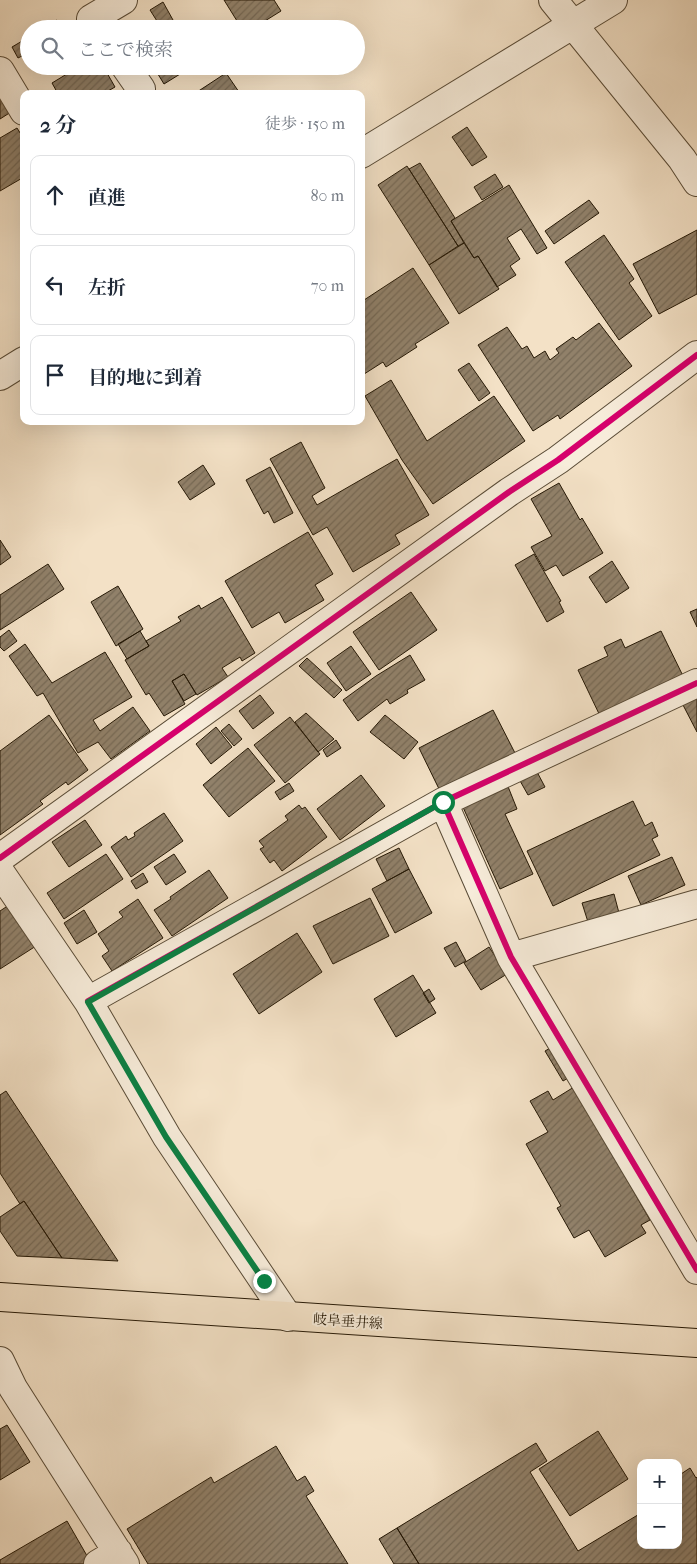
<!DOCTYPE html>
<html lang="ja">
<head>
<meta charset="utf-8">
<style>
	:root { --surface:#fff; --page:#f2f2f3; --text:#1f2937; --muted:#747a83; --line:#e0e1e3 }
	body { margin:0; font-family:"IM FELL French Canon","Noto Serif JP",serif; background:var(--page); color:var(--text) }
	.controls { position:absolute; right:15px; bottom:15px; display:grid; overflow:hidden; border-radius:10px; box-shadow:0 5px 20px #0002 }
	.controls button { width:45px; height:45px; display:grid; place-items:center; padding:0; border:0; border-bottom:1px solid var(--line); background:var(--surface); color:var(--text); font:25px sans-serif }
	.stop { position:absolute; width:15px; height:15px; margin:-11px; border:4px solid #0b8043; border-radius:50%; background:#fff }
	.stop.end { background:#0b8043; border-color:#fff; box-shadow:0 1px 5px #0008 }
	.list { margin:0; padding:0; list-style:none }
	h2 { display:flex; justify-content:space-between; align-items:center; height:65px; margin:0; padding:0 20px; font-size:21px }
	h2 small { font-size:16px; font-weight:400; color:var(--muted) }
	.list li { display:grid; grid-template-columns:32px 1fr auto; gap:15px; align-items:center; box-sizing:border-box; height:80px; margin:0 10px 10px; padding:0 10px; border:1px solid var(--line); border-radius:10px }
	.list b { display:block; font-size:19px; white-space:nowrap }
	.list em { font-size:16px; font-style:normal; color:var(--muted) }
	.icon { flex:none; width:28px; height:28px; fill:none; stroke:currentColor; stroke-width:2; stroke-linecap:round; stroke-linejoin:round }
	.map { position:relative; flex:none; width:697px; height:1564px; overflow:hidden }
	.search { position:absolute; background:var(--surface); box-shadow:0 5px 20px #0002; left:20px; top:20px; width:345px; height:55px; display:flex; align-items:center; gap:12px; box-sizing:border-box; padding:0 18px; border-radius:28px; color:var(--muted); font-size:19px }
	.panel { position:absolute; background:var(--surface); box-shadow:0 5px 20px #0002; left:20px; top:90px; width:345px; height:335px; border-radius:10px }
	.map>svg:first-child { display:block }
	.building { fill:url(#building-hatch); stroke:#261906 }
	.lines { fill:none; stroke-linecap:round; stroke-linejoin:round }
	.street-casing { stroke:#594b36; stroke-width:30 }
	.primary-casing { stroke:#261906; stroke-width:30 }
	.street { stroke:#f7ecda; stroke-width:28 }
	.primary { stroke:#f3e1c6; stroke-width:28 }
	.cycleway-casing { stroke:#f7ecda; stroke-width:9 }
	.cycleway { stroke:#d6006c; stroke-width:6 }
	.route { stroke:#0b8043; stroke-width:6 }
	.labels { text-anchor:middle; stroke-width:4; stroke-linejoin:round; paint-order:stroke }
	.street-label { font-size:14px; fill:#261906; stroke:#f7ecda }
</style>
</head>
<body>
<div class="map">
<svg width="697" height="1564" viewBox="0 0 697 1564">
	<defs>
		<pattern id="building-hatch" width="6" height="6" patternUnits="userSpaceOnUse" patternTransform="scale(1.25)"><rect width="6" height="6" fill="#91816a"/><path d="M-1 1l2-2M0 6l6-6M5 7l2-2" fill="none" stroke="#766955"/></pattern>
	</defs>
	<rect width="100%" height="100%" fill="#f3e1c6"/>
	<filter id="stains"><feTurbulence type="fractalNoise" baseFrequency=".004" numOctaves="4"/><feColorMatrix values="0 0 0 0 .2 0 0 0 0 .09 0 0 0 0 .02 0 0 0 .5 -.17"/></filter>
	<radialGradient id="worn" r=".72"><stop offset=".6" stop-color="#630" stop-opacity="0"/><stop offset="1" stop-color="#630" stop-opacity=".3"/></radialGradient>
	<path class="building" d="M224,0H274L281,11L252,29H242Z
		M163,2L178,29H162L150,10Z
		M57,20L61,29H42Z
		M29,37V62L27,64L22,56L18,58L12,47Z
		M80,66H103L115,87L108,91L110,94H54L57,92L52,83Z
		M153,66H193L164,84Z
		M226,73L239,92L236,94H197V92Z
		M0,95L11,112L0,119Z
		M467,127L487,157L472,166L452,137Z
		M17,128L24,139V177L0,191V138Z
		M420,163L455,218L451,221L464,243L458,246L409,169Z
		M407,166L458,246L429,265L378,185Z
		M495,174L503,187L482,200L474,187Z
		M509,185L547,248L537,254L521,229L507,238L520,259L510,266L516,275L497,287L478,256L474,258L451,221Z
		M589,200L599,213L554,244L545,231Z
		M697,230V294L659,314L633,264Z
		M604,235L634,279L629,283L652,316L619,340L565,262Z
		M464,243L474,258L478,256L499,289L459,314L429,265Z
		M413,268L449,323L415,344L417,347L386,367L383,362L361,376V302Z
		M599,323L632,366L560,419L558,415L533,431L478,345L507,327L522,349L527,346L534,358L545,351L550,360L559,353L556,349L573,337L576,340Z
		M469,363L490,393L479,401L458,370Z
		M391,380L427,441L494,396L525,441L433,504L402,460L365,396Z
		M301,442L325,488L312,496L317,505L397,459L429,515L395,535L400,544L353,572L327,527L313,535L270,459Z
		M203,465L215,484L190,500L178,482Z
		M270,467L293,513L274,523L268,511L264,514L246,480Z
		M559,483L580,520L582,518L603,553L563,576L556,565L545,571L531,547L552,536L531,499Z
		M308,532L333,574L315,585L324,600L285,623L279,612L252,628L225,581Z
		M0,540L11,557L0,565Z
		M534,554L561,601L559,602L564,612L547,622L515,565Z
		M612,561L629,588L606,603L589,577Z
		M48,564L64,589L0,630V595Z
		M118,586L143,629L116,646L91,602Z
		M411,592L437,630L379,670L353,632Z
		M222,597L255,653L242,661L240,657L222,668L228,677L197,695L184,674L172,681L185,704L164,716L149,693L146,695L125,660L149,646L146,641L181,621L178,617L199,605L201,609Z
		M697,609V627L690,612Z
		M9,630L17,641L4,651L0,647V637Z
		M140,631L149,646L127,659L118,644Z
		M661,631L685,680L602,720L578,670L608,656L604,647L621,639L625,648Z
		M25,644L52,683L105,652L132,697L93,720L100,731L133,707L150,731L111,759L98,742L78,753L43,693L37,696L9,656Z
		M351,646L371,674L346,691L327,663Z
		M410,655L425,680L407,690L408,693L390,704L387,699L358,721L343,700L376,676Z
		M307,658L342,690L334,698L299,666Z
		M184,674L196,694L184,701L172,681Z
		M260,695L274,713L253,729L239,711Z
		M697,697V732L683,705Z
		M493,710L516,755L441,793L419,748Z
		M306,713L334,739L318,752L295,722Z
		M49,715L88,770L68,785L66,782L40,801L43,804L0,835V751Z
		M385,715L418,742L404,759L370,732Z
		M290,717L320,754L285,783L254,745Z
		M229,724L242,739L234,746L221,731Z
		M216,727L232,747L211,764L196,744Z
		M336,740L341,748L327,757L323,750Z
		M248,748L275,781L229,817L203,785Z
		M536,770L545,787L528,795L519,779Z
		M361,775L385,806L340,840L317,809Z
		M289,783L294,791L280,800L275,792Z
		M507,784L517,809L505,814L533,874L500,889L462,805Z
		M633,801L645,826L652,822L658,836L652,839L660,855L553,906L527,851Z
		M299,805L302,809L305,807L327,837L282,871L274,860L270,863L260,849L264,847L259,841L288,820L285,816Z
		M164,813L183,841L131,877L111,847L126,836L128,840L135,836L134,833Z
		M85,820L102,845L69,867L52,842Z
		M399,848L409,869L387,881L376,859Z
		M106,854L123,879L64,919L47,893Z
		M174,854L186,872L166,885L154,867Z
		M672,857L685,885L641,905L628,876Z
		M409,869L432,913L395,933L372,889Z
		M209,870L228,898L172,936L154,910L171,899L170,897Z
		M143,873L148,882L136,889L131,881Z
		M614,894L619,913L588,922L582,903Z
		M370,898L389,936L333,964L313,926Z
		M138,899L163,938L112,971L102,956L109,951L98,934L123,917L119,912Z
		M9,905L36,946L0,969V911Z
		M84,910L97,932L77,944L64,923Z
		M297,933L322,972L259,1014L233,974Z
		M456,942L466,961L455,967L444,948Z
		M489,947L507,974L481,990L464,963Z
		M413,975L436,1013L396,1037L374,999Z
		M429,989L435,999L429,1003L423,993Z
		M552,1047L570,1077L563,1081L545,1051Z
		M574,1087L650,1220L641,1225L646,1233L605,1257L589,1230L574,1238L557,1208L561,1206L526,1144L548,1132L530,1101L548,1091L553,1100Z
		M6,1091L118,1261L62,1258L24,1201L20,1204L0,1173V1095Z
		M24,1201L62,1258L17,1256L0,1231V1217Z
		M7,1425L30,1462L0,1480V1429Z
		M598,1431L628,1479L570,1516L539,1469Z
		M536,1443L547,1461L530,1472L578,1551L641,1513V1545H678V1476L690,1468L696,1478L697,1477V1564H419L397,1528Z
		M276,1446L297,1481L305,1476L314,1491L306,1496L348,1564H148L127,1529L211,1477L214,1483Z
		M67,1521L90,1561L84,1564H0V1560Z
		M397,1528L419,1564H394L379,1539Z"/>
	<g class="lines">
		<defs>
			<path id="street" d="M553,0L682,159L697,182
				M98,29L91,19L123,0
				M125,66L141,89
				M0,71L24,111
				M361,154L613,0
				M0,376L24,361
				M443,802L511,957L697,1270
				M0,858L509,492L558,460L697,355
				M0,872L88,1001L167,1137L288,1317
				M511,957L697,904
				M88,1001L443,802L697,683
				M0,1361L13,1388L125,1564
				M98,1564L118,1552"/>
			<path id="primary" d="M0,1297L697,1343"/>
		</defs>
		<use href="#street" class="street-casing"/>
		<use href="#primary" class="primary-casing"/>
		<use href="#street" class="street"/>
		<use href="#primary" class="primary"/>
		<defs>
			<path id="cycleway" d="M443,802L511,957L697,1270
				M0,858L509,492L558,460L697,355
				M88,1001L443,802L697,683"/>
		</defs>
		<use href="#cycleway" class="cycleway-casing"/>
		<use href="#cycleway" class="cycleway"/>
	</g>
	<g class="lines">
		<path class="route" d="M264,1281L166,1137L88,1002L443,802"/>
	</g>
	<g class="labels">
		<g class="street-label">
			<text transform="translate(348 1321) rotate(4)" y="5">岐阜垂井線</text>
		</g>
	</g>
	<rect width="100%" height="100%" filter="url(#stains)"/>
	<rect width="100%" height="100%" fill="url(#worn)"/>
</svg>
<div class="controls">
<button>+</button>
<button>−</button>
</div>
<div class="stop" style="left:443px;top:802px"></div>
<div class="stop end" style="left:264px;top:1281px"></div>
<div class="search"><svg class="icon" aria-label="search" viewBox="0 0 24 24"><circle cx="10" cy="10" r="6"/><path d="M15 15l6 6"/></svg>ここで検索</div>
<section class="panel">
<h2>2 分<small>徒歩 · 150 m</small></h2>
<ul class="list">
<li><svg class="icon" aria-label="ahead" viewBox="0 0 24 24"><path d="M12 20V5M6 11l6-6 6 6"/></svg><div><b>直進</b></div><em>80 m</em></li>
<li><svg class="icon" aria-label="left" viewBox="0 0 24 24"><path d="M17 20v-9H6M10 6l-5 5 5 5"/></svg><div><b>左折</b></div><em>70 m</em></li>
<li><svg class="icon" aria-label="arrive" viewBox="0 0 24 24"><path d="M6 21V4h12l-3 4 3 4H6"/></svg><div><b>目的地に到着</b></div></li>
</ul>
</section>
</div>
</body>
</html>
